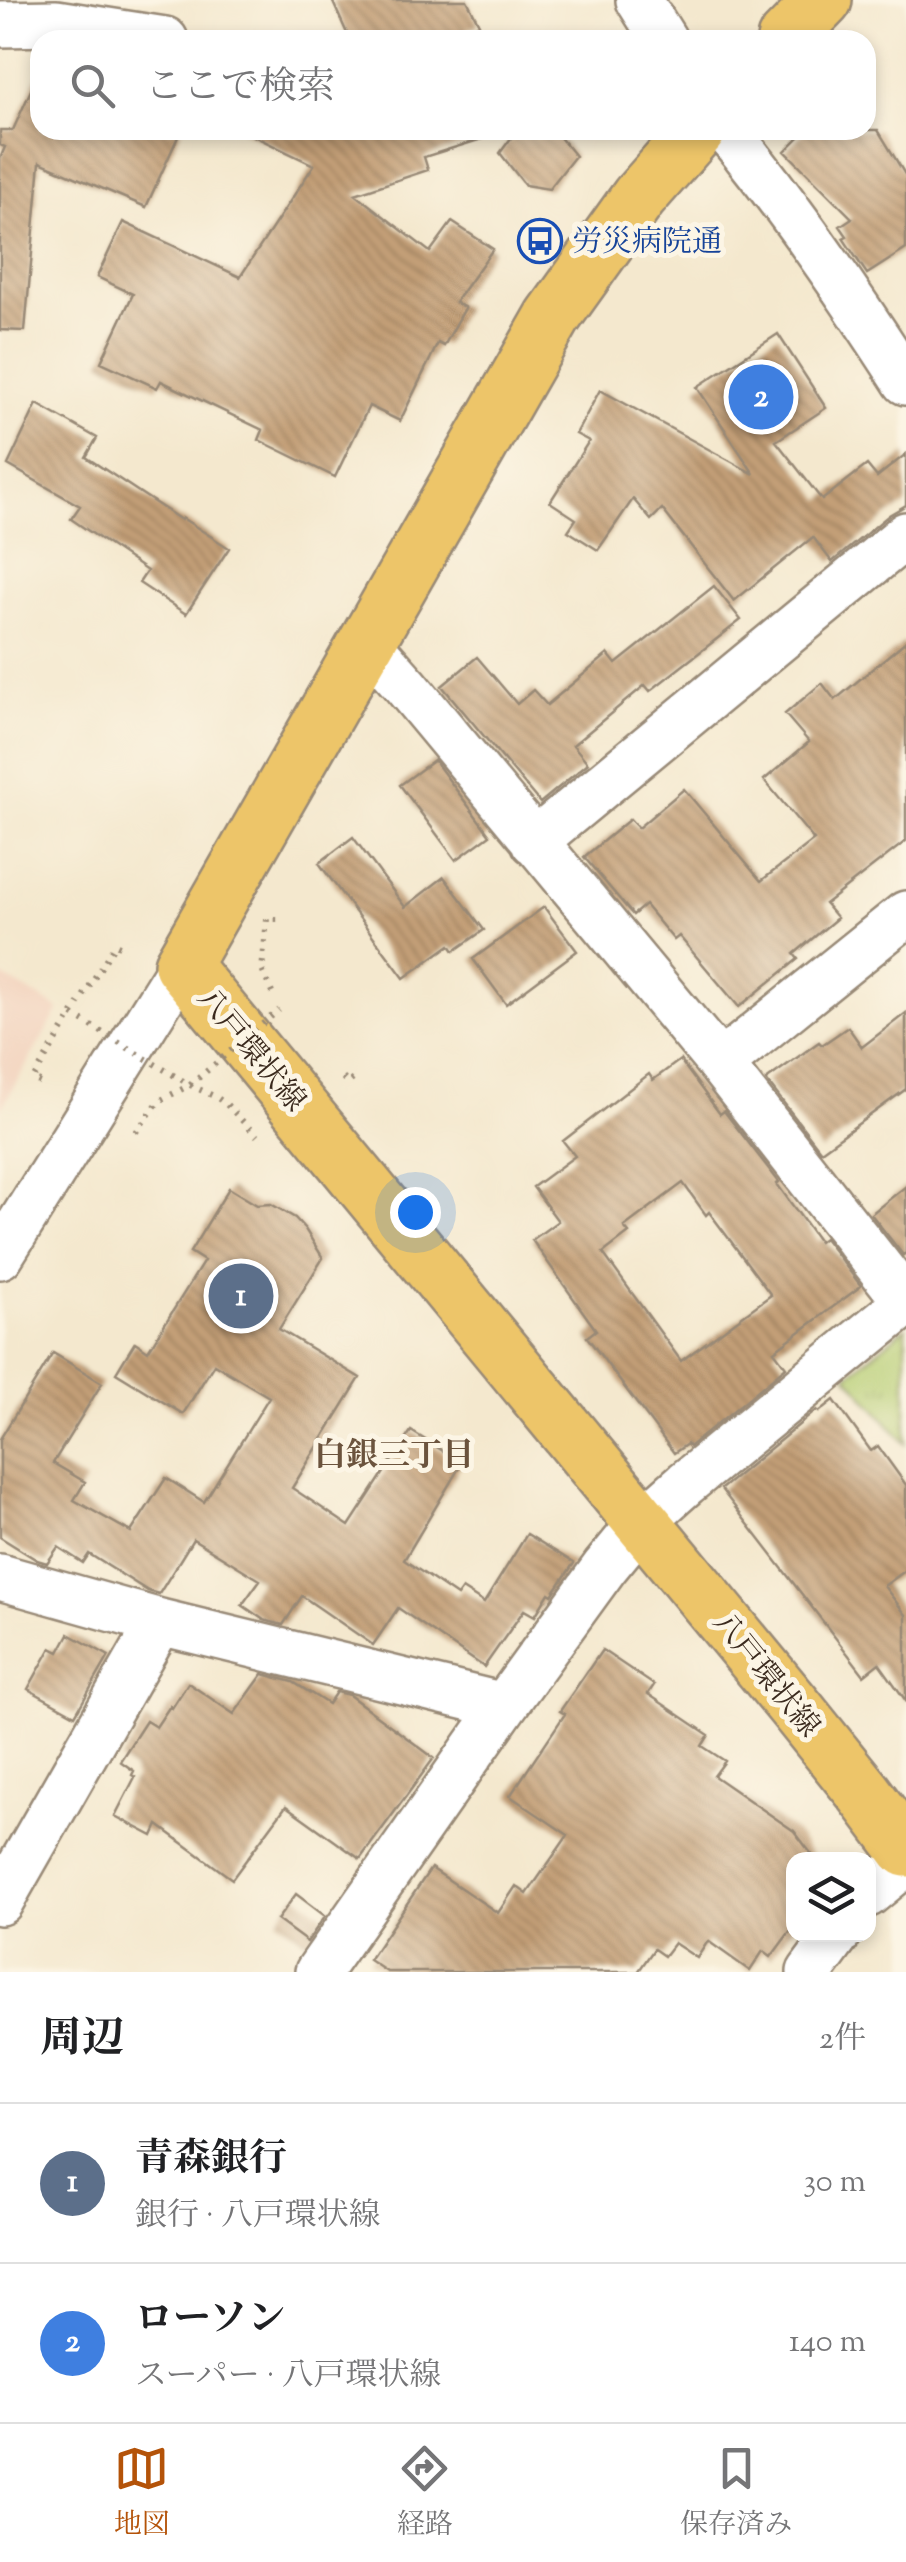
<!DOCTYPE html>
<html lang="ja">
<head>
<meta charset="utf-8">
<style>
	:root { --surface:#fff; --page:#f2f2f2; --text:#202124; --muted:#757577; --line:#e0e0e0; --accent:#b45309 }
	body { margin:0; font-family:"Sorts Mill Goudy","Noto Serif JP",serif; background:var(--page); color:var(--text) }
	.controls { position:absolute; right:30px; bottom:30px; display:grid; overflow:hidden; border-radius:20px; box-shadow:0 5px 15px #0003 }
	.controls button { width:90px; height:90px; display:grid; place-items:center; padding:0; border:0; border-bottom:2px solid var(--line); background:var(--surface); color:var(--text); font:50px sans-serif }
	.you { position:absolute; left:415px; top:1212px; width:35px; height:35px; margin:-25px; border:8px solid #fff; border-radius:50%; background:#1a73e8; box-shadow:0 0 0 15px #1a73e833 }
	.badge { display:grid; place-items:center; width:65px; height:65px; border-radius:50%; background:var(--accent); color:#fff; font-size:32px; font-weight:700 }
	.pin { position:absolute; translate:-50% -50%; border:5px solid #fff; box-shadow:0 2px 10px #0006 }
	.list { margin:0; padding:0; list-style:none }
	h2 { display:flex; justify-content:space-between; align-items:center; height:130px; margin:0; padding:0 40px; font-size:42px }
	h2 small { font-size:32px; font-weight:400; color:var(--muted) }
	.list li { display:grid; grid-template-columns:65px 1fr auto; gap:30px; align-items:center; box-sizing:border-box; height:160px; padding:0 40px; border-top:2px solid var(--line) }
	.list b { display:block; font-size:38px; white-space:nowrap }
	.list p { margin:0; font-size:32px; white-space:nowrap; color:var(--muted) }
	.list em { font-size:32px; font-style:normal; color:var(--muted) }
	.icon { flex:none; width:55px; height:55px; fill:none; stroke:currentColor; stroke-width:2; stroke-linecap:round; stroke-linejoin:round }
	.map { position:relative; flex:none; width:906px; height:1972px; overflow:hidden }
	.search { position:absolute; background:var(--surface); box-shadow:0 5px 15px #0003; left:30px; right:30px; top:30px; height:110px; display:flex; align-items:center; gap:25px; box-sizing:border-box; padding:0 35px; border-radius:30px; color:var(--muted); font-size:38px }
	.sheet { height:450px; background:var(--surface) }
	nav { display:flex; justify-content:space-around; align-items:center; box-sizing:border-box; height:140px; border-top:2px solid var(--line); background:var(--surface); font-size:28px; color:var(--muted) }
	nav a { display:grid; justify-items:center; gap:5px }
	nav .on { color:var(--accent) }
	.map>svg:first-child { display:block }
	.built { fill:#f3d4bf }
	.park { fill:url(#park-tufts); stroke:#787c48; stroke-width:2.5 }
	.building { fill:url(#building-back-hatch); fill-rule:evenodd }
	.lines { fill:none; stroke-linecap:round; stroke-linejoin:round }
	.minor-casing { stroke:#988976; stroke-width:50 }
	.major-casing { stroke:#988976; stroke-width:60 }
	.path { stroke:#988976; stroke-width:6; stroke-dasharray:2.5 8; stroke-linecap:butt }
	.minor { stroke:#fff; stroke-width:45 }
	.major { stroke:#edc569; stroke-width:55 }
	.path-bridge { stroke:#988976; stroke-width:6; stroke-dasharray:2.5 8; stroke-linecap:butt }
	.labels { text-anchor:middle; stroke-width:10; stroke-linejoin:round; paint-order:stroke }
	.transit-label { font-size:30px; fill:#164399; stroke:#fcf5e5; text-anchor:start }
	.street-label { font-size:30px; fill:#3b2a1e; stroke:#fcf5e5 }
	.neighbourhood-label { font-size:32px; font-weight:bold; fill:#6b533d; stroke:#fcf5e5 }
</style>
</head>
<body>
<div class="map">
<svg width="906" height="1972" viewBox="0 0 906 1972">
	<defs>
		<pattern id="park-tufts" width="24" height="20" patternUnits="userSpaceOnUse" patternTransform="scale(2.5)"><rect width="24" height="20" fill="#b6cd72"/><path d="M3 7l-1-3M5 7V3M7 7l1-3M15 17l-1-3M17 17v-4M19 17l1-3" fill="none" stroke="#9db062"/></pattern>
		<pattern id="building-back-hatch" width="6" height="6" patternUnits="userSpaceOnUse" patternTransform="scale(2.5)"><rect width="6" height="6" fill="#c39f77"/><path d="M-1 5l2 2M0 0l6 6M5-1l2 2" fill="none" stroke="#a08261"/></pattern>
	</defs>
	<rect width="100%" height="100%" fill="#fcf5e5"/>
	<filter id="ink" filterUnits="userSpaceOnUse"><feTurbulence type="fractalNoise" baseFrequency=".01" numOctaves="2"/><feDisplacementMap in="SourceGraphic" scale="20" xChannelSelector="R" yChannelSelector="G"/><feConvolveMatrix kernelMatrix="1 2 1 2 8 2 1 2 1" color-interpolation-filters="sRGB"/></filter>
	<filter id="wash" filterUnits="userSpaceOnUse"><feTurbulence type="fractalNoise" baseFrequency=".0048" numOctaves="4" result="noise"/><feDisplacementMap in="SourceGraphic" scale="40" xChannelSelector="R" yChannelSelector="G"/><feGaussianBlur stdDeviation="2.25" result="paint"/><feColorMatrix in="noise" values="0 0 0 0 0 0 0 0 0 0 0 0 0 0 0 0 0 1.4 0 .05"/><feComposite in="paint" operator="in"/></filter>
	<g filter="url(#wash)">
		<rect width="100%" height="100%" fill="#f4e8ce"/>
		<path class="built" d="M0,975L59,1009L0,1110Z"/>
		<path class="park" d="M906,1327V1444L847,1376Z"/>
		<g id="blocks">
			<path class="building" d="M332,0H467L479,24L447,40H350Z
				M40,70V130H181L146,207L40,162L25,331L0,330V159L5,147L0,145V130H13Z
				M241,130H484L485,138L424,157L428,170L355,194L430,252L452,222L493,249L455,302L465,308L444,346L438,343L400,421L369,406L335,477L259,440L263,430L161,381L157,388L101,362L133,294L97,277L123,222L240,277L314,165Z
				M517,130H554L575,156L549,189L525,185L500,153Z
				M806,130H878L906,176V249L867,274L843,238L847,236L840,226L852,218L785,151Z
				M778,334L826,408L776,441L822,500L867,465L877,477L906,454V505L889,515L832,562L813,537L734,601L662,509L651,520L633,499L598,550L568,531L576,519L550,502L589,441L576,434L600,390L754,474L697,387Z
				M37,404L97,438L86,457L181,520L182,518L229,548L186,614L139,583L147,571L71,519L80,506L8,465Z
				M714,586L741,620L650,691L645,685L573,745L588,763L540,803L442,686L477,657L517,704L533,690L547,705L608,654L616,664Z
				M906,641V841L825,904L837,918L794,954L798,959L739,1007L679,936L674,940L645,905L633,915L584,857L630,819L638,828L684,789L761,881L814,840L764,780L809,742L785,714L822,683L835,700Z
				M434,760L490,835L456,860L400,785Z
				M353,837L405,907L444,877L484,930L454,951L450,945L404,978L319,863Z
				M544,907L577,951L506,1004L473,959Z
				M906,1013V1089L821,1151L766,1080L819,1042L822,1045L848,1027L862,1047Z
				M680,1060L720,1114L724,1111L779,1182L777,1184L819,1242L824,1238L861,1286L774,1351L786,1367L689,1447L687,1444L674,1453L587,1337L596,1330L532,1240L558,1221L533,1187L575,1156L563,1141L649,1074L653,1080ZM683,1183L706,1215L709,1212L771,1295L681,1361L603,1253L629,1233L624,1227Z
				M906,1186V1253L903,1255L871,1214Z
				M229,1188L257,1205L271,1204L295,1218L305,1229L323,1258L279,1329L360,1378L292,1488L349,1526L411,1431L462,1463L404,1560L457,1596L462,1589L484,1603L527,1534L574,1563L552,1595L549,1593L535,1616L524,1610L484,1667L398,1608L373,1645L302,1596L283,1625L264,1620L242,1605L260,1580L193,1539L159,1594L148,1591L89,1554L83,1563L58,1547L47,1563L37,1560L0,1537V1439L53,1353L102,1383L53,1463L85,1482L74,1500L131,1532L166,1478L204,1502L269,1397L214,1364L183,1414L116,1373L135,1342L148,1351L204,1261L190,1252Z
				M834,1400L871,1451L878,1446L906,1485V1570L884,1586L906,1615V1701L879,1663L864,1675L721,1489L817,1410L819,1412Z
				M69,1634L109,1656L75,1715L28,1689L51,1648L59,1652Z
				M602,1650L654,1685L648,1694L709,1735L702,1746L725,1761L714,1776L794,1831L816,1860H794V1926L771,1957L763,1951L750,1971L708,1941L697,1958L674,1943L664,1956L654,1949L638,1972H387L369,1960L431,1868L498,1913L516,1886L527,1894L568,1835L510,1796L565,1714L560,1711Z
				M263,1674L293,1682L328,1704L336,1692L349,1695L434,1758L360,1859L286,1806L232,1879L158,1825L153,1836L115,1816L135,1777L132,1775L134,1771L120,1761L146,1721L156,1727L170,1706L172,1708L188,1683L234,1714Z
				M296,1894L325,1916L307,1942L277,1920Z"/>
		</g>
	</g>
	<g filter="url(#ink)">
		<use href="#blocks" fill-opacity="0" stroke="#988976" stroke-width="2.5"/>
		<g class="lines">
			<defs>
				<path id="minor" d="M639,0L664,40
					M0,24L56,23L165,40
					M726,130C792,210 850,295 906,382
					M366,641L406,686L720,1064L906,1301
					M534,842L906,535
					M720,1064L906,914
					M0,1256L182,965
					M0,1577L160,1622L504,1706
					M868,1894L906,1863
					M0,1902L160,1622
					M318,1972L504,1706L605,1567L642,1522L686,1483L906,1303
					M810,1972L838,1934"/>
				<path id="major" d="M785,40L824,0
					M698,130L639,197L553,317L182,965L794,1706L864,1793L906,1849"/>
			</defs>
			<use href="#minor" class="minor-casing"/>
			<use href="#major" class="major-casing"/>
			<path class="path" d="M272,993L262,970L267,919H280
				M343,1078L348,1083L358,1075
				M40,1082L33,1079L115,944L122,947"/>
			<use href="#minor" class="minor"/>
			<use href="#major" class="major"/>
			<path class="path-bridge" d="M73,1015L190,1085L216,1097L226,1104L257,1136
				M136,1132L159,1101L190,1085L279,1010"/>
		</g>
	</g>
	<defs>
		<symbol id="bus-ring" viewBox="-11 -11 22 22"><circle r="9.5" fill="#fcf5e5" stroke="#1a4fb4" stroke-width="1.5"/><path d="M-5-6H5V4H4V6H2V4H-2V6H-4V4H-5ZM-3.5-4V0h7V-4ZM-3.5 1.2v1.5H-2V1.2ZM2 1.2v1.5H3.5V1.2Z" fill="#1a4fb4"/></symbol>
	</defs>
	<g fill-rule="evenodd">
		<use href="#bus-ring" x="515" y="216" width="50" height="50"/>
	</g>
	<g class="labels">
		<g class="transit-label">
			<text x="572" y="251">労災病院通</text>
		</g>
		<g class="street-label">
			<text transform="translate(252 1049) rotate(50)" y="10">八戸環状線</text>
			<text transform="translate(767 1674) rotate(51)" y="10">八戸環状線</text>
		</g>
		<g class="neighbourhood-label">
			<text x="394" y="1465">白銀三丁目</text>
		</g>
	</g>
</svg>
<div class="controls">
<button><svg class="icon" aria-label="layers" viewBox="0 0 24 24"><path d="M12 4l9 5-9 5-9-5zM3 14l9 5 9-5"/></svg></button>
</div>
<div class="you"></div>
<div class="pin badge" style="left:241px;top:1296px;background:#5c6f8a">1</div>
<div class="pin badge" style="left:761px;top:397px;background:#3f7fe0">2</div>
<div class="search"><svg class="icon" aria-label="search" viewBox="0 0 24 24"><circle cx="10" cy="10" r="6"/><path d="M15 15l6 6"/></svg>ここで検索</div>
</div>
<section class="sheet">
<h2>周辺<small>2件</small></h2>
<ul class="list">
<li><span class="badge" style="background:#5c6f8a">1</span><div><b>青森銀行</b><p>銀行 · 八戸環状線</p></div><em>30 m</em></li>
<li><span class="badge" style="background:#3f7fe0">2</span><div><b>ローソン</b><p>スーパー · 八戸環状線</p></div><em>140 m</em></li>
</ul>
</section>
<nav>
<a class="on"><svg class="icon" aria-label="map" viewBox="0 0 24 24"><path d="M3 6l6-2 6 2 6-2v14l-6 2-6-2-6 2zM9 4v14M15 6v14"/></svg>地図</a>
<a><svg class="icon" aria-label="directions" viewBox="0 0 24 24"><path d="M12 3l9 9-9 9-9-9zM9 14v-3h6M13 9l2 2-2 2"/></svg>経路</a>
<a><svg class="icon" aria-label="saved" viewBox="0 0 24 24"><path d="M7 4h10v16l-5-4-5 4z"/></svg>保存済み</a>
</nav>
</body>
</html>
